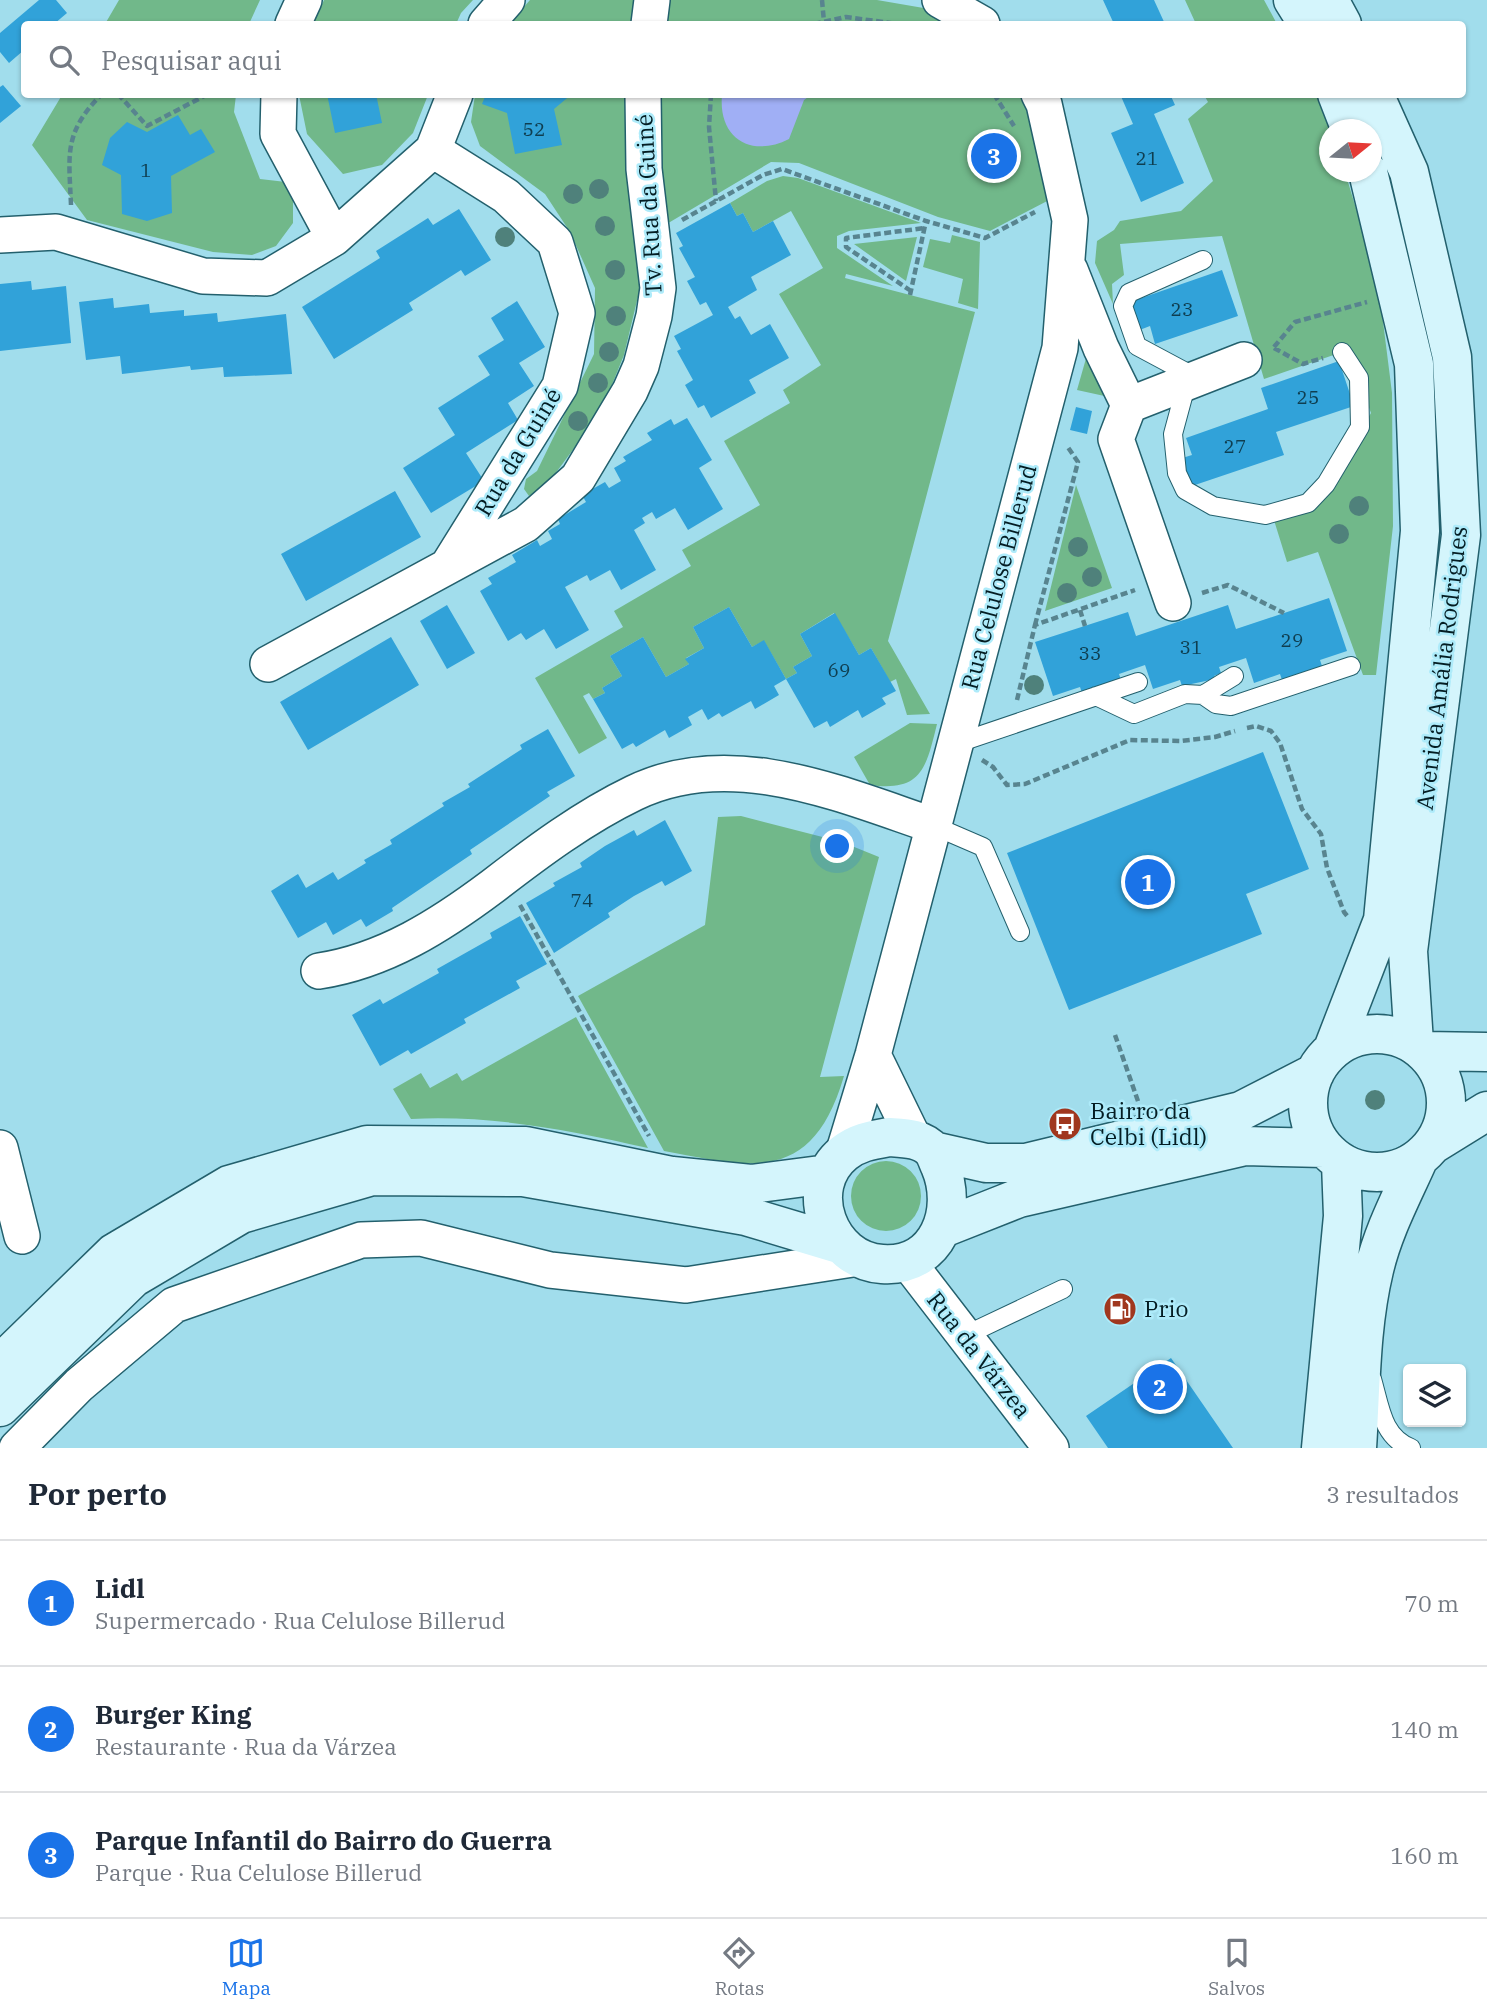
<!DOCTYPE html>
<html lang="pt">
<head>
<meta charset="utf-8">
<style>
	:root { --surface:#fff; --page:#f2f2f3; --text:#1f2937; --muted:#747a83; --line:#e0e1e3; --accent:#1a73e8 }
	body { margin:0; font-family:"IBM Plex Serif",serif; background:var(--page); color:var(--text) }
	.controls { position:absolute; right:21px; bottom:21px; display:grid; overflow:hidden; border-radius:7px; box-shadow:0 2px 5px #0004 }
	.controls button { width:63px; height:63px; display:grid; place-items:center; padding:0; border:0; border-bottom:2px solid var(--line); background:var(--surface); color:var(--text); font:35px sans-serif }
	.compass { position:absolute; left:1319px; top:119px; width:63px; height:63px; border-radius:50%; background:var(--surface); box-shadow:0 2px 5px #0004; rotate:72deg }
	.you { position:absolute; left:838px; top:847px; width:24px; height:24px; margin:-18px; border:5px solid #fff; border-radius:50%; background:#1a73e8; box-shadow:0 0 0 10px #1a73e833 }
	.badge { display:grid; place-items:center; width:46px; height:46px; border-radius:50%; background:var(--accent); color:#fff; font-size:23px; font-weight:700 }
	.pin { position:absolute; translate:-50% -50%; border:4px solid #fff; box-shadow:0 2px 7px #0006 }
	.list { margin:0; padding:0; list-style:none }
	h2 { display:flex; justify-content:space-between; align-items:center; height:91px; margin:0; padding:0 28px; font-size:30px }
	h2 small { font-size:23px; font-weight:400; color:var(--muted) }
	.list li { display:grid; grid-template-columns:46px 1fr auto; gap:21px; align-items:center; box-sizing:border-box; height:126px; padding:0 28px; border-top:2px solid var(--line) }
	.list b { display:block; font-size:26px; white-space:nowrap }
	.list p { margin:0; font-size:23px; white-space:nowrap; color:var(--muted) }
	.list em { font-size:23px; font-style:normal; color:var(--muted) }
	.icon { flex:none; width:38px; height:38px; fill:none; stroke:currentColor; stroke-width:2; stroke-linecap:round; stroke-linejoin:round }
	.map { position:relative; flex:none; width:1487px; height:1448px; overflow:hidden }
	.search { position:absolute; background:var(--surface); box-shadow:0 2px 5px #0004; left:21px; right:21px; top:21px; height:77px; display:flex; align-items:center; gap:18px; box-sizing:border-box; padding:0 24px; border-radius:7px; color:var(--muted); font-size:26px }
	.sheet { height:469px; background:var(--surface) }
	nav { display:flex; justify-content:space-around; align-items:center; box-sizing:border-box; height:98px; border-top:2px solid var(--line); background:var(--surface); font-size:19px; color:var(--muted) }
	nav a { display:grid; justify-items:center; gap:4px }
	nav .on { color:var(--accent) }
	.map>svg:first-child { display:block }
	.green { fill:#71b88a }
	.water { fill:#a0aff5 }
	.building { fill:#31a2d9 }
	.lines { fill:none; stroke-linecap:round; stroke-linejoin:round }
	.lane-casing { stroke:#23606d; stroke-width:20 }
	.street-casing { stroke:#23606d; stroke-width:38 }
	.secondary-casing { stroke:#23606d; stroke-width:41 }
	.path { stroke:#58848f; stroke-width:4.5; stroke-dasharray:7 3.5; stroke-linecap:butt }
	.lane { stroke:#fff; stroke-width:18 }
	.street { stroke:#fff; stroke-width:35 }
	.secondary { stroke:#d4f5fc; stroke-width:38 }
	.tree { fill:#4f817b }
	.labels { text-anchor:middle; stroke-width:5; stroke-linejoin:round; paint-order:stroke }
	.number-label { font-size:19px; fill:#0f3e50 }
	.street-label { font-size:23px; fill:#041d23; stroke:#aeebfa }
	.poi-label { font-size:23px; fill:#041d23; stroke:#aeebfa; text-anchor:start }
</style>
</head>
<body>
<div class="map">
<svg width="1487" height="1448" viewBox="0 0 1487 1448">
	<rect width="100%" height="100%" fill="#a1ddec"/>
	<path class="green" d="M119,0H260L249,24H105Z
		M324,0H473L461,13L456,24H313Z
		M530,0H639L637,24H509Z
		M669,0H877L941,11L963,24H666Z
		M1185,0H1264L1277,24H1196Z
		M62,95H236L234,112L260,179L286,182L293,199V223L276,246L252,255L213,252L87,220L32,145Z
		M299,95H428L413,133L382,165L343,174L307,134Z
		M475,95H631L641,284L624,355L601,412L546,486L529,496L524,489L526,479L537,471L594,354L595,288L570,232L545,194L480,146L471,122Z
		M658,95H1022L1051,199L990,231L938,217L799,163L771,162L665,225Z
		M1204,95H1316L1332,129L1330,130V172H1345L1378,282L1392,393L1393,526L1376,675H1363L1318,552L1287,562L1273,517L1328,488L1371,413L1348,350L1264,379L1222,236L1120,244L1124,275L1112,284L1113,304L1095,263L1097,241L1114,230L1120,221L1181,211L1213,181L1188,119L1208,102Z
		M783,176L798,178L921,223L849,231L837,236V248L893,286L846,274L845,278L975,312L888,641L930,714L907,715L896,679L890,682L871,648L859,655L834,613L800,634L812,656L793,667L797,673L786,679L764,641L752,647L729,607L693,627L704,648L686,658L689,664L666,677L643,637L610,656L622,676L602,688L605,693L593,699L589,693L583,696L607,738L579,754L535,678L623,627L614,611L691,566L682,550L760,505L724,441L790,403L783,390L821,365L779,294L823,268L791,211L753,232L743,213L737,216L730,203L767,181Z
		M952,235L980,242L978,309L958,303L963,279L923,267L930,239L950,243Z
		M917,237L906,281L854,244Z
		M1087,355L1109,397L1077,390Z
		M1076,485L1112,588L1045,611Z
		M910,723L937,724C926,768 922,792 870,785L854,757Z
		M741,816L842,842L879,857L820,1077L844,1076C812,1184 754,1168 664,1151L578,996L705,925L718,817Z
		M576,1017L648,1148C569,1130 493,1115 411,1119L393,1089L421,1073L430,1088L457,1073L462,1081Z
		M851 1196a35 35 0 1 1 70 0a35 35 0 1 1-70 0Z"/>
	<path class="water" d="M722,95V94L811,95L804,100L789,139C752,158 718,139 722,95Z"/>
	<path class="building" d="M39,0H56L67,13L54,24H24V50L9,63L0,52V33Z
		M1103,0H1154L1165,24H1114Z
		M3,85L21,106L0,123V87Z
		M327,94H376L382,123L335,133Z
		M486,94H572L554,109L562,145L515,154L507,113L482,104Z
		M1120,94H1170L1175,105L1154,114L1184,183L1141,202L1111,133L1133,124Z
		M178,115L190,135L201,129L215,152L171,176L172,213L147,221L122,214L121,175L102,165L110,138L127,122L147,132Z
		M730,203L737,216L743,213L753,232L773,221L791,255L751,277L757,290L728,307L735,319L740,316L751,335L770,324L789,358L749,380L756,393L711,418L704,405L698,408L685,385L693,380L677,351L681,349L674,336L713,315L706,302L700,305L687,281L695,277L679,248L683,246L676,233Z
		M459,209L491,260L465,276L461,270L409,303L413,310L334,359L302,307L380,258L376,251L428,218L433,225Z
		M1222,270L1238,316L1155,344L1150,326L1137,331L1127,303Z
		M31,281L32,290L66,286L71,343L0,351V284Z
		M113,298L114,308L149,304L150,313L184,310V316L217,313L218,322L286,314L292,374L224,377L223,367L191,370L190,366L122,374L120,356L86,360L79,302Z
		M517,301L545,347L519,363L534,386L508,403L518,420L466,453L484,481L431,513L403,468L455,435L438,408L490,375L478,356L504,340L491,318Z
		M1339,361L1354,406L1276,432L1284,455L1189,487L1179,459L1192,455L1186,438L1268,409L1261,388Z
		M1076,407L1092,411L1087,434L1070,430Z
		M687,418L712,460L699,468L723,509L688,530L675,508L656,519L652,512L642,518L645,523L634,530L656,570L621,590L610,570L590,581L587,575L565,587L589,630L556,649L544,629L526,640L521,633L508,641L480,591L492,584L488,578L516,562L512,555L537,540L540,546L552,539L548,531L560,524L558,519L586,502L582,495L605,482L609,488L621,481L614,468L626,461L623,457L652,440L647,433L671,419L674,425Z
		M395,491L421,537L306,601L281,554Z
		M1329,598L1347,651L1320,660L1322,666L1314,669L1315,673L1282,680L1280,674L1254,683L1246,658L1219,667L1221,673L1214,676L1215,679L1182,686L1180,680L1153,689L1145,665L1119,674L1121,680L1082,693L1080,687L1053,696L1035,642L1128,612L1136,636L1228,605L1236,629Z
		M447,605L475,653L447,669L420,621Z
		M729,607L752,647L764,640L786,679L774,686L779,695L755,709L751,701L722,717L719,713L708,720L702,709L688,717L692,725L669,738L665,730L636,747L633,743L622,749L593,699L605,693L602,688L622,676L610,656L643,637L666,677L689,664L685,659L704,648L693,627Z
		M835,613L859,655L871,648L896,691L882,698L886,704L862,718L858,710L830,727L827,721L814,728L786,679L797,673L793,667L812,656L800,634Z
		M391,637L419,685L308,750L280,702Z
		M548,729L575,776L547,792L550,796L470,850L472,854L392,908L393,911L366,927L361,919L333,935L326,922L298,938L271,891L298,874L306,888L333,872L338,880L366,863L364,860L392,844L390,840L444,806L442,803L470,787L468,784L522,749L520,745Z
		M1263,752L1309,869L1246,894L1262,934L1069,1010L1007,853Z
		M665,820L692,871L665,886L662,881L634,896L608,913L610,917L554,953L526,903L555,886L553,883L582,867L580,863L605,846L634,830L637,836Z
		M520,916L547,964L516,981L520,988L464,1019L466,1023L411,1054L408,1050L380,1066L352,1015L380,999L383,1004L439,973L437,969L492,938L490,933Z
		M1171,1358L1233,1448H1108L1086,1416Z"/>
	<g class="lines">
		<defs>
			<path id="lane" d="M1195,377L1137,346L1123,306L1129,293L1203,260
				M1187,382L1173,434L1177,473L1185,490L1213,506L1265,515L1308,503L1326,484L1360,427L1359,378L1342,352
				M1203,695L1216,704L1231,706L1351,666
				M1096,696L1134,714L1185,694L1203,695L1234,676
				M955,744L1138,682
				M932,825L983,847L1020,932
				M964,1336L1063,1289
				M1372,1379C1380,1406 1382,1437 1411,1448"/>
			<path id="street" d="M940,0L982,24
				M293,24L304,0
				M486,24L507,0
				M649,24L652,0
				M279,94L278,134L334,238
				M433,150L506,196L555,242L577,313L560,386L449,564
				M0,235L56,232L203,276L267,278L334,238L433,150L455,94
				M1070,270L1101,348L1129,405L1116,439L1173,603
				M1129,405L1244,360
				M268,664L526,524L578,478L630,391L641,366L654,316L658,288L644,169L643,94
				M319,971C385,961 441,925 493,886C537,852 584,817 634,793C730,746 840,794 932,825
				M873,1055L914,1139
				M0,1148L22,1236
				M843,1154L873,1055L1060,348L1070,220L1044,104L1039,94
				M907,1261L1051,1448
				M17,1448L79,1385L174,1305L361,1240L421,1238L550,1270L686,1285L859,1258"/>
			<path id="secondary" d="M1293,0L1308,24
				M1329,0L1342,24
				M1337,94L1351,130
				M1374,94L1409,172L1452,357L1461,535L1408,951L1414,1043
				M1308 1103a69 69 0 1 1 138 0a69 69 0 1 1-138 0Z
				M1333,1049L1383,920L1420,531L1414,364L1368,172
				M1424,1051L1487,1052
				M889,1137C904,1138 922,1138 933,1151C936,1155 938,1162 940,1166C959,1210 938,1268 882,1264C829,1261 801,1188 844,1153C858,1142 872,1140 889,1137Z
				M1435,1143L1487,1111
				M933,1151L986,1163H1026L1241,1111L1315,1073
				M943,1228L1019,1198L1245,1146L1324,1148
				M0,1364L114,1253L229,1185L367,1145L526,1146L672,1176L751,1184L828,1174
				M0,1407L133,1278L241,1214L372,1176L523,1177L746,1216L839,1244
				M1321,1448L1343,1216L1341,1163
				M1357,1448C1361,1389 1360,1328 1374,1270C1383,1231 1402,1196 1418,1160"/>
		</defs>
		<use href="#lane" class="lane-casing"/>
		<use href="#street" class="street-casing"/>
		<use href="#secondary" class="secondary-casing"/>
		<path class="path" d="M822,0L824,22
			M814,24L846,17L898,24
			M118,94L147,126L208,94
			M711,94L709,127L716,201
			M994,94L1014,126
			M71,205C69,154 63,133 102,94
			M682,220L763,175L782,169L926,221L985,238L1035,212
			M911,291L846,247V238L925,228
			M910,295L926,221
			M1274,347L1295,322L1367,302
			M1274,348L1303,364L1323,358
			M1202,593L1228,585L1284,613
			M1080,610L1085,626
			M1035,625L1078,462L1067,446
			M1017,700L1035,625L1135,590
			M1247,728L1256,726L1271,731L1280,743L1302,809L1321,834L1327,868L1344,912L1348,917
			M982,760L993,767L1007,785L1025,784L1130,740L1180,741L1215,737L1235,731
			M520,905L649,1136
			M1115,1035L1139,1104"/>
		<use href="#lane" class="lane"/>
		<use href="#street" class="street"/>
		<use href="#secondary" class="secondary"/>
	</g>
	<g class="tree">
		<circle cx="599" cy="189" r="10"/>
		<circle cx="573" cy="194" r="10"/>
		<circle cx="605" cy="226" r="10"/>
		<circle cx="505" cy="237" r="10"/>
		<circle cx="615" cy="270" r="10"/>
		<circle cx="616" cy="316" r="10"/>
		<circle cx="609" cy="352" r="10"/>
		<circle cx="598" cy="383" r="10"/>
		<circle cx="578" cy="421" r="10"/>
		<circle cx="1359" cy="506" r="10"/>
		<circle cx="1339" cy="534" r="10"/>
		<circle cx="1078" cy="547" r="10"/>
		<circle cx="1092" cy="577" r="10"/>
		<circle cx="1067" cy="593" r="10"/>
		<circle cx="1034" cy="685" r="10"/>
		<circle cx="1375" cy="1100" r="10"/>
	</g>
	<defs>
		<symbol id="bus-disc" viewBox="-11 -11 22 22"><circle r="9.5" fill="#a0371e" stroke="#aeebfa"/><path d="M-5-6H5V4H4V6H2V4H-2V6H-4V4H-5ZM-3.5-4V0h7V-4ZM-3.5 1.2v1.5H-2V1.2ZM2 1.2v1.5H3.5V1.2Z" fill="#fff"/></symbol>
		<symbol id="fuel-disc" viewBox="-11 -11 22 22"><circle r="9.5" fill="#a0371e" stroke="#aeebfa"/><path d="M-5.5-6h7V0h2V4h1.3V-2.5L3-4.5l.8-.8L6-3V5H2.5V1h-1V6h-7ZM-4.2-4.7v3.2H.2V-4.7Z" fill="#fff"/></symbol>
	</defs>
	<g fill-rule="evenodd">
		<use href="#bus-disc" x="1046" y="1105" width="38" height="38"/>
		<use href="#fuel-disc" x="1101" y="1290" width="38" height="38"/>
	</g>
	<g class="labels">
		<g class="number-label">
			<text x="534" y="136">52</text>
			<text x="1147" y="165">21</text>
			<text x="146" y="177">1</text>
			<text x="1182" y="316">23</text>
			<text x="1308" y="404">25</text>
			<text x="1235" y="453">27</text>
			<text x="1292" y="647">29</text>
			<text x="1191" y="654">31</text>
			<text x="1090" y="660">33</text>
			<text x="839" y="677">69</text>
			<text x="582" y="907">74</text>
		</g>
		<g class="street-label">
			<text transform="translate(649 205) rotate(-93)" y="8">Tv. Rua da Guiné</text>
			<text transform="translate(518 452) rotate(-59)" y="8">Rua da Guiné</text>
			<text transform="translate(999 577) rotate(-75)" y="8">Rua Celulose Billerud</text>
			<text transform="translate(1442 668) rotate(-83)" y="8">Avenida Amália Rodrigues</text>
			<text transform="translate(979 1355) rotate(52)" y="8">Rua da Várzea</text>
		</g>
		<g class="poi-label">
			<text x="1090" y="1119">Bairro da<tspan x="1090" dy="26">Celbi (Lidl)</tspan></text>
			<text x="1144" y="1317">Prio</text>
		</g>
	</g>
</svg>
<div class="controls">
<button><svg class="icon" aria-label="layers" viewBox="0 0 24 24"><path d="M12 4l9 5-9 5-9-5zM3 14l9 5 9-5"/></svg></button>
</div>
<svg class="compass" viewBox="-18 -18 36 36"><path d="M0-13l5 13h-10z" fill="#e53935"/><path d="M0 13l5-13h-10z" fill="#747a83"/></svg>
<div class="you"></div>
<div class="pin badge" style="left:1148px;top:882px">1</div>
<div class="pin badge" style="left:1160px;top:1387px">2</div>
<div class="pin badge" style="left:994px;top:156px">3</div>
<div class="search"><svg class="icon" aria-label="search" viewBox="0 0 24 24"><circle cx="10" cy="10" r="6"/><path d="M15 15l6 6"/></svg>Pesquisar aqui</div>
</div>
<section class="sheet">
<h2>Por perto<small>3 resultados</small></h2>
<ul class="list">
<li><span class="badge">1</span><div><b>Lidl</b><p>Supermercado · Rua Celulose Billerud</p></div><em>70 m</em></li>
<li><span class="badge">2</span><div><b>Burger King</b><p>Restaurante · Rua da Várzea</p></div><em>140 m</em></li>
<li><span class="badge">3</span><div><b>Parque Infantil do Bairro do Guerra</b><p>Parque · Rua Celulose Billerud</p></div><em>160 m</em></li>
</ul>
</section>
<nav>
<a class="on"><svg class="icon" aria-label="map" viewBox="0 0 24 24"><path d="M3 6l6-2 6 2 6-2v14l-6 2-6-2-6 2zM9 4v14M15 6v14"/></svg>Mapa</a>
<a><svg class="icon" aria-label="directions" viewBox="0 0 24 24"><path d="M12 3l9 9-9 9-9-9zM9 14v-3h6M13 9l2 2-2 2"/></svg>Rotas</a>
<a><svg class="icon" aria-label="saved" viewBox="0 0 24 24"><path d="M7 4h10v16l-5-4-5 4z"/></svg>Salvos</a>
</nav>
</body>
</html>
